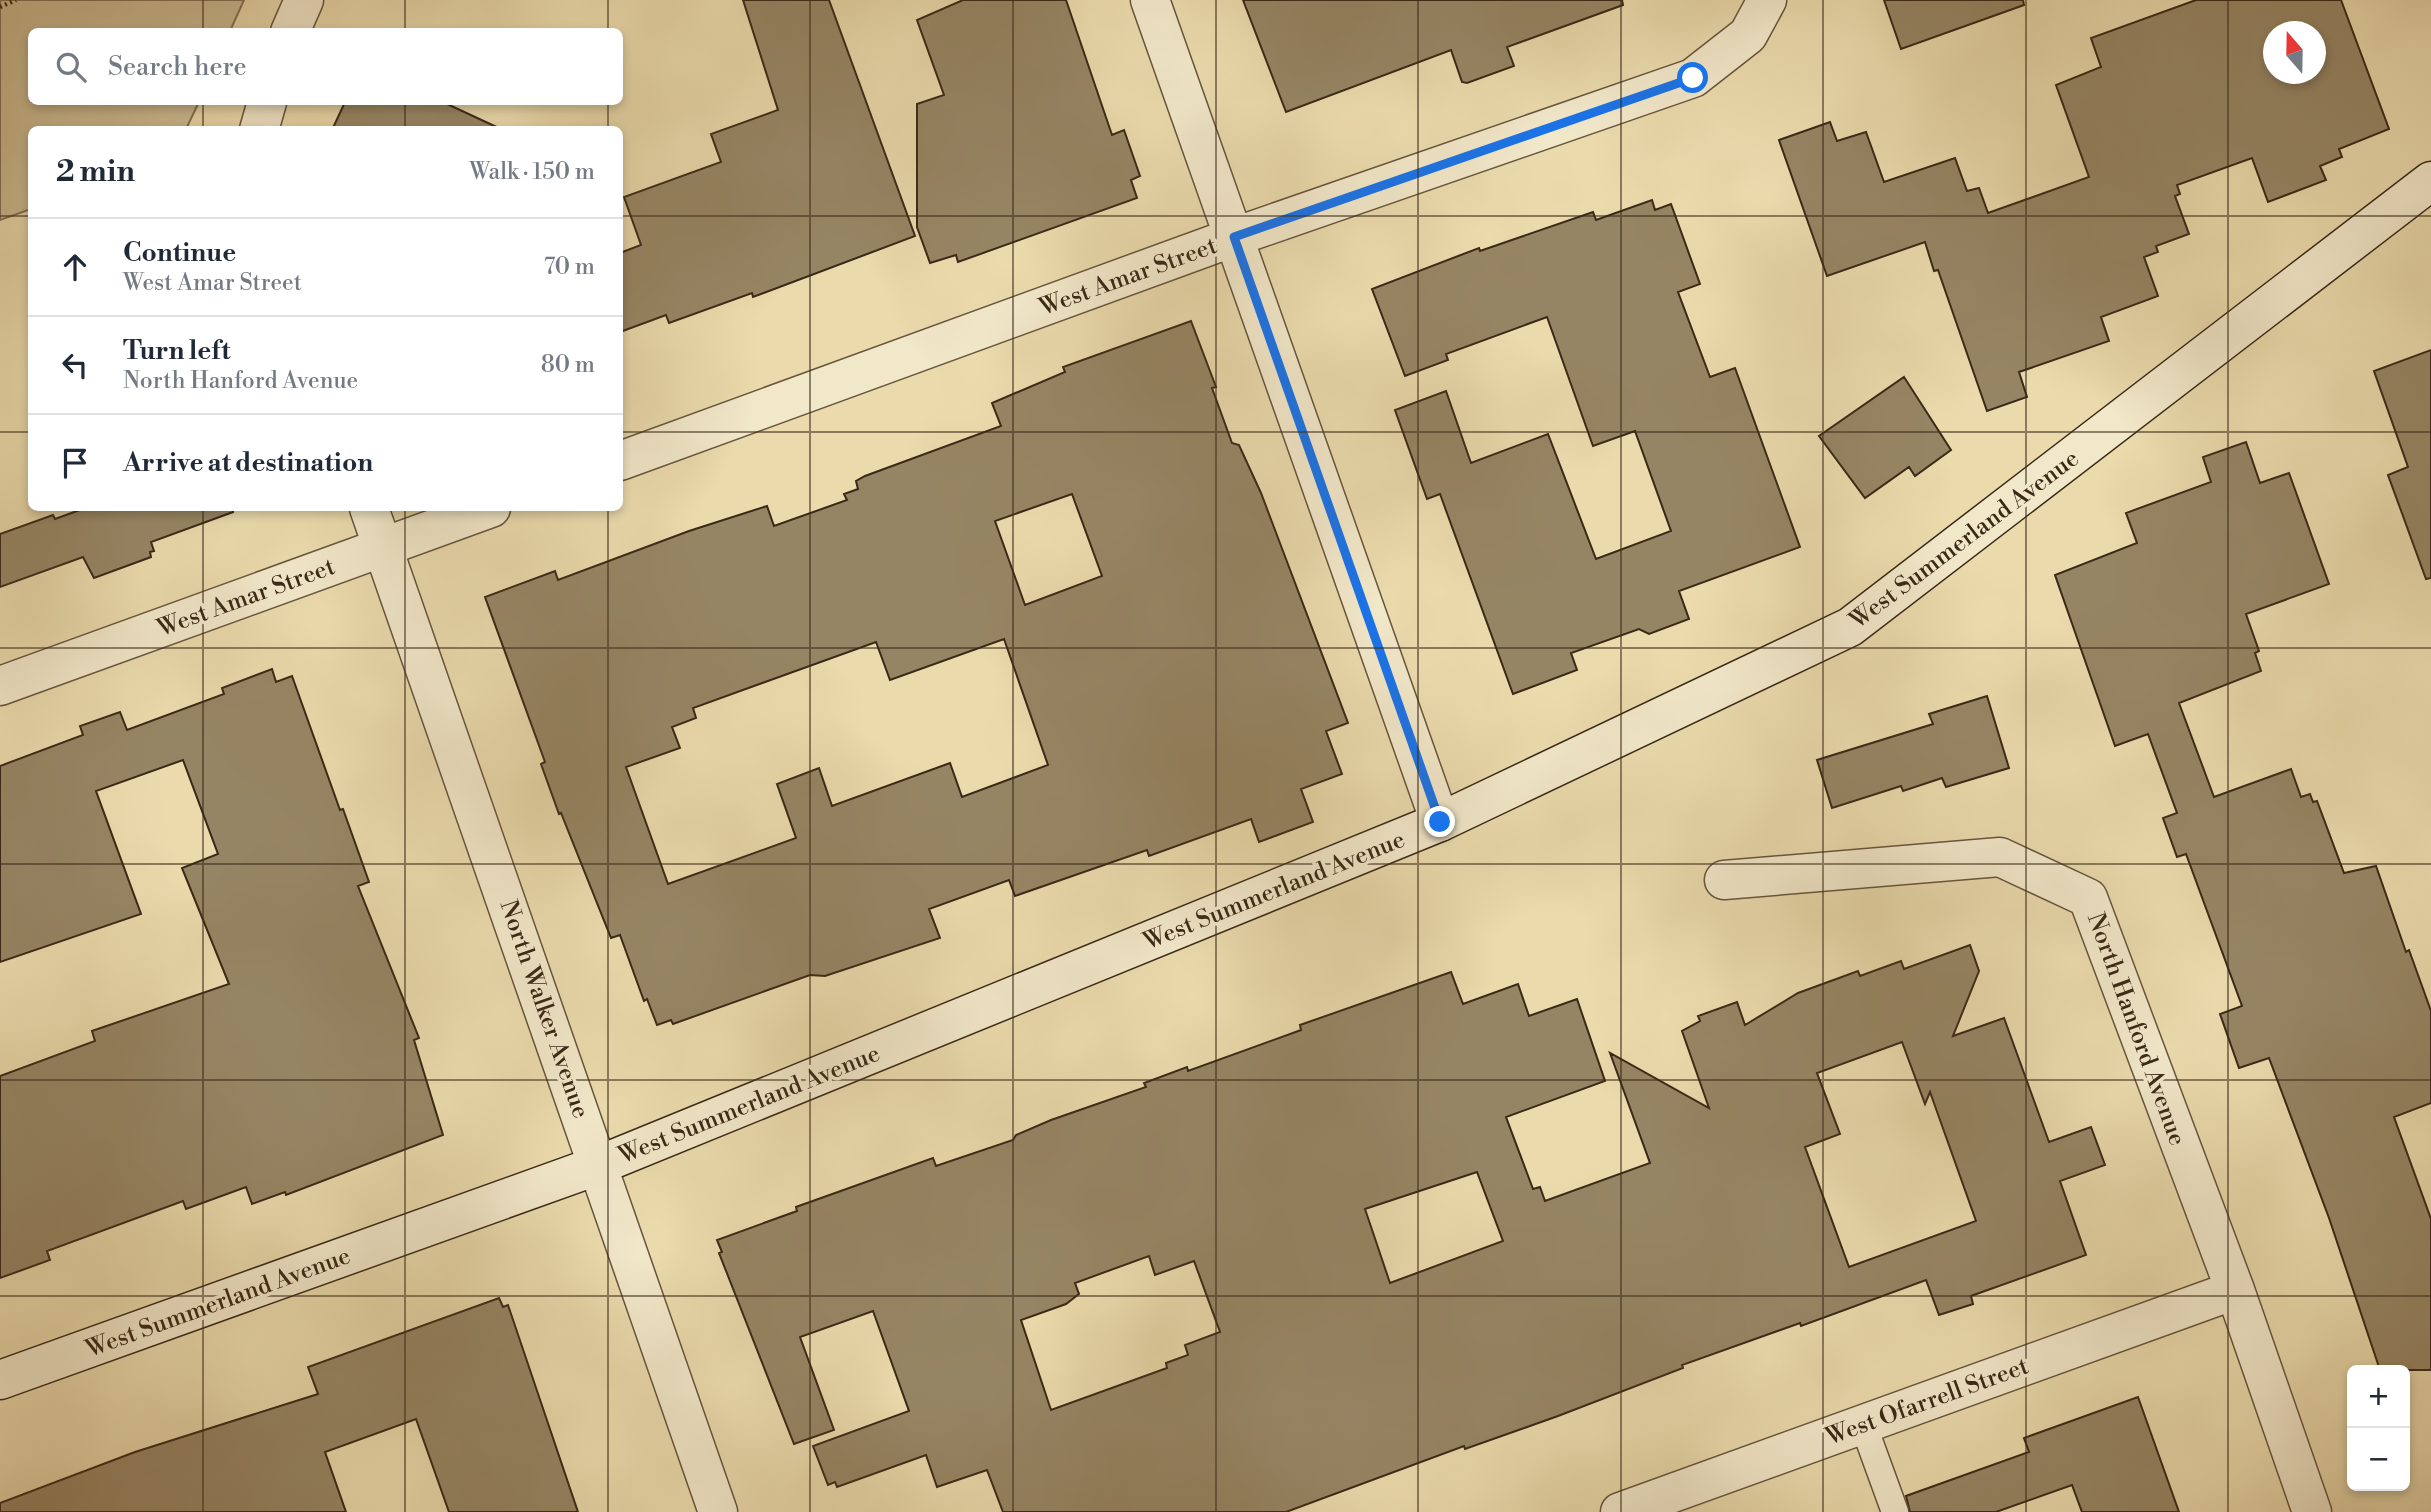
<!DOCTYPE html>
<html lang="en">
<head>
<meta charset="utf-8">
<style>
	:root { --surface:#fff; --page:#f2f2f3; --text:#1f2937; --muted:#747a83; --line:#e0e1e3 }
	body { margin:0; font-family:"Libre Bodoni",serif; background:var(--page); color:var(--text) }
	.controls { position:absolute; right:21px; bottom:21px; display:grid; overflow:hidden; border-radius:10px; box-shadow:0 4px 10px #0003 }
	.controls button { width:63px; height:63px; display:grid; place-items:center; padding:0; border:0; border-bottom:2px solid var(--line); background:var(--surface); color:var(--text); font:35px sans-serif }
	.compass { position:absolute; left:2263px; top:21px; width:63px; height:63px; border-radius:50%; background:var(--surface); box-shadow:0 4px 10px #0003; rotate:340deg }
	.stop { position:absolute; width:21px; height:21px; margin:-16px; border:5px solid #1a73e8; border-radius:50%; background:#fff }
	.stop.end { background:#1a73e8; border-color:#fff; box-shadow:0 2px 7px #0008 }
	.list { margin:0; padding:0; list-style:none }
	h2 { display:flex; justify-content:space-between; align-items:center; height:91px; margin:0; padding:0 28px; font-size:30px }
	h2 small { font-size:23px; font-weight:400; color:var(--muted) }
	.list li { display:grid; grid-template-columns:46px 1fr auto; gap:21px; align-items:center; box-sizing:border-box; height:98px; padding:0 28px; border-top:2px solid var(--line) }
	.list b { display:block; font-size:26px; white-space:nowrap }
	.list p { margin:0; font-size:23px; white-space:nowrap; color:var(--muted) }
	.list em { font-size:23px; font-style:normal; color:var(--muted) }
	.icon { flex:none; width:38px; height:38px; fill:none; stroke:currentColor; stroke-width:2; stroke-linecap:round; stroke-linejoin:round }
	.map { position:relative; flex:none; width:2431px; height:1512px; overflow:hidden }
	.search { position:absolute; background:var(--surface); box-shadow:0 4px 10px #0003; left:28px; top:28px; width:595px; height:77px; display:flex; align-items:center; gap:18px; box-sizing:border-box; padding:0 24px; border-radius:10px; color:var(--muted); font-size:26px }
	.panel { position:absolute; background:var(--surface); box-shadow:0 4px 10px #0003; left:28px; top:126px; width:595px; height:385px; border-radius:10px }
	.map>svg:first-child { display:block }
	.green { fill:#ccbc93; stroke:#837255; stroke-width:2 }
	.building { fill:#968564; stroke:#3a2917; stroke-width:2; fill-rule:evenodd }
	.lines { fill:none; stroke-linecap:round; stroke-linejoin:round }
	.lane-casing { stroke:#66553c; stroke-width:29 }
	.street-casing { stroke:#66553c; stroke-width:41 }
	.secondary-casing { stroke:#3a2917; stroke-width:41 }
	.path { stroke:#3a2917; stroke-width:4.5; stroke-dasharray:2 3.5; stroke-linecap:butt }
	.lane { stroke:#f1e7c9; stroke-width:26 }
	.street { stroke:#f1e7c9; stroke-width:38 }
	.secondary { stroke:#f1e7c9; stroke-width:38 }
	.route { stroke:#1a73e8; stroke-width:9 }
	.grid { fill:none; stroke:#3a2917; stroke-width:2; stroke-opacity:0.55 }
	.labels { text-anchor:middle; stroke-width:7; stroke-linejoin:round; paint-order:stroke }
	.street-label { font-size:24px; fill:#3a2917; stroke:#f1e7c9 }
</style>
</head>
<body>
<div class="map">
<svg width="2431" height="1512" viewBox="0 0 2431 1512">
	<rect width="100%" height="100%" fill="#eadaac"/>
	<filter id="stains"><feTurbulence type="fractalNoise" baseFrequency=".00286" numOctaves="4"/><feColorMatrix values="0 0 0 0 .2 0 0 0 0 .09 0 0 0 0 .02 0 0 0 .5 -.17"/></filter>
	<radialGradient id="worn" r=".72"><stop offset=".6" stop-color="#630" stop-opacity="0"/><stop offset="1" stop-color="#630" stop-opacity=".3"/></radialGradient>
	<path class="green" d="M0,0H244L230,31L32,32V102H199L186,129L32,130L31,209L0,220Z"/>
	<path class="building" d="M743,0H829L915,236L753,297L752,293L669,323L666,315L620,332V253L641,245L624,197L721,162L711,134L778,110Z
		M963,0H1066L1112,135L1124,130L1140,176L1131,180L1137,198L958,262L956,255L930,263L917,227V104L944,95L917,20Z
		M1243,0H1622L1623,5L1507,47L1514,66L1467,83L1462,82L1451,50L1286,112Z
		M1884,0H2023L2024,5L1901,49Z
		M2196,0H2341L2389,129L2339,149L2342,157L2320,166L2326,180L2268,202L2252,158L2177,185L2180,194L2175,196L2189,234L2156,246L2158,252L2144,257L2158,296L2101,317L2109,341L2019,372L2027,397L1987,411L1938,270L1934,271L1925,242L1827,276L1779,140L1830,122L1837,141L1866,132L1884,182L1955,158L1967,191L1979,188L1988,213L2089,177L2056,85L2101,67L2091,38ZM2273,32H2315V74H2273Z
		M345,102H443L503,130H332Z
		M1652,200L1655,210L1671,204L1700,284L1678,292L1710,377L1735,368L1800,547L1679,591L1689,619L1649,634L1639,629L1571,653L1577,670L1513,694L1440,494L1427,499L1395,410L1446,391L1471,463L1548,434L1596,559L1671,531L1635,431L1593,446L1547,317L1446,354L1448,360L1405,376L1372,289L1479,248L1480,251L1593,212L1596,220Z
		M1191,321L1216,387L1212,388L1232,443L1239,445L1261,493L1348,723L1326,731L1342,774L1301,789L1313,822L1259,842L1251,819L1149,856L1147,850L1015,896L1009,880L929,909L940,938L825,976L810,975L673,1024L671,1020L657,1025L647,999L644,1001L620,935L611,938L561,813L559,814L541,764L545,762L485,597L555,571L558,580L689,531L767,506L774,526L847,500L844,494L858,489L856,481L865,476L1001,426L992,403L1065,372L1063,367ZM1072,494L1102,576L1025,605L995,521ZM1004,639L1048,765L962,797L950,763L832,806L819,768L777,784L796,838L668,884L626,767L680,748L672,727L696,718L693,708L876,642L890,680Z
		M2431,350V578L2426,579L2388,475L2408,467L2374,371Z
		M1904,377L1951,450L1915,476L1909,467L1865,498L1819,436Z
		M2246,442L2260,483L2289,473L2329,584L2246,614L2259,651L2255,653L2261,671L2179,703L2214,797L2291,769L2301,797L2310,794L2313,802L2317,801L2344,873L2376,866L2406,952L2409,950L2431,1011V1103L2394,1117L2431,1219V1370H2380L2329,1218L2269,1058L2239,1068L2220,1014L2242,1006L2186,854L2177,857L2163,818L2177,813L2148,734L2115,746L2055,575L2137,543L2126,513L2211,482L2203,457Z
		M85,508H232L233,512L151,542L154,551L150,552L151,557L94,578L83,557L0,587V534L53,515L55,519Z
		M272,669L276,682L292,676L340,810L343,809L369,882L358,886L419,1038L414,1040L443,1135L286,1195L285,1192L252,1204L246,1187L186,1209L183,1201L47,1251L50,1260L0,1278V1076L95,1041L92,1031L229,984L182,868L218,854L183,760L96,791L141,914L0,962V766L83,735L80,726L120,712L127,730L224,694L222,688Z
		M1987,696L2009,768L1946,787L1942,778L1903,791L1901,786L1832,808L1817,760L1933,724L1929,714Z
		M1970,945L1979,971L1953,1036L2004,1018L2049,1142L2091,1127L2105,1165L2060,1181L2086,1255L1971,1296L1973,1304L1939,1315L1926,1280L1801,1326L1800,1323L1682,1365L1683,1368L1558,1416L1465,1449L1464,1446L1286,1512H1003L987,1470L937,1487L926,1455L837,1487L835,1482L828,1485L813,1446L909,1411L873,1311L800,1337L834,1430L794,1444L719,1253L722,1252L717,1240L797,1211L796,1207L933,1158L936,1166L1013,1140L1016,1135L1051,1120L1146,1087L1144,1083L1187,1067L1188,1071L1301,1030L1300,1025L1451,972L1463,1004L1518,984L1529,1016L1577,999L1605,1081L1506,1117L1533,1189L1540,1187L1545,1201L1650,1163L1610,1053L1709,1108L1682,1031L1700,1021L1698,1016L1737,1002L1745,1025L1798,993L1858,971L1860,976L1901,961L1904,969ZM1902,1042L1925,1104L1930,1092L1976,1221L1849,1267L1805,1147L1840,1134L1817,1073ZM1477,1172L1503,1241L1390,1283L1365,1209ZM1149,1256L1155,1275L1194,1261L1220,1332L1185,1345L1188,1355L1166,1363L1167,1368L1051,1410L1021,1320L1066,1304L1079,1294L1075,1283Z
		M499,1298L503,1307L508,1305L578,1512H449L416,1419L325,1452L346,1512H0V1503L135,1452L318,1394L308,1367Z
		M2138,1397L2179,1512H2082L2072,1485L1996,1512H1910L1906,1496L2029,1452L2024,1438Z"/>
	<g class="lines">
		<defs>
			<path id="lane" d="M1863,1424L1895,1512"/>
			<path id="street" d="M1150,0L1440,822
				M290,32L304,0
				M259,130L267,102
				M620,461L1234,237L1693,78L1748,35L1767,0
				M369,508L718,1512
				M0,686L491,508
				M1724,880L2000,857L2088,898L2235,1290L2312,1512
				M1620,1512L2235,1290"/>
			<path id="secondary" d="M0,1380L599,1165L1440,822L1850,627L2431,181"/>
		</defs>
		<use href="#lane" class="lane-casing"/>
		<use href="#street" class="street-casing"/>
		<use href="#secondary" class="secondary-casing"/>
		<path class="path" d="M0,7L16,0"/>
		<use href="#lane" class="lane"/>
		<use href="#street" class="street"/>
		<use href="#secondary" class="secondary"/>
	</g>
	<g class="lines">
		<path class="route" d="M1440,822L1234,237L1693,78"/>
	</g>
	<path class="grid" d="M203,0V32M405,0V32M608,0V32M810,0V1512M1013,0V1512M1216,0V1512M1418,0V1512M1621,0V1512M1823,0V1512M2026,0V1512M2228,0V1512M203,102V130M405,102V130M608,102V130M0,216H32M620,216H2431M0,432H32M620,432H2431M203,508V1512M405,508V1512M608,508V1512M0,648H2431M0,864H2431M0,1080H2431M0,1296H2431"/>
	<g class="labels">
		<g class="street-label">
			<text transform="translate(1128 276) rotate(-20)" y="8">West Amar Street</text>
			<text transform="translate(1964 539) rotate(-37)" y="8">West Summerland Avenue</text>
			<text transform="translate(246 597) rotate(-20)" y="8">West Amar Street</text>
			<text transform="translate(1274 890) rotate(-22)" y="8">West Summerland Avenue</text>
			<text transform="translate(545 1009) rotate(71)" y="8">North Walker Avenue</text>
			<text transform="translate(2137 1029) rotate(70)" y="8">North Hanford Avenue</text>
			<text transform="translate(749 1104) rotate(-22)" y="8">West Summerland Avenue</text>
			<text transform="translate(218 1302) rotate(-20)" y="8">West Summerland Avenue</text>
			<text transform="translate(1927 1401) rotate(-20)" y="8">West Ofarrell Street</text>
		</g>
	</g>
	<rect width="100%" height="100%" filter="url(#stains)"/>
	<rect width="100%" height="100%" fill="url(#worn)"/>
</svg>
<div class="controls">
<button>+</button>
<button>−</button>
</div>
<svg class="compass" viewBox="-18 -18 36 36"><path d="M0-13l5 13h-10z" fill="#e53935"/><path d="M0 13l5-13h-10z" fill="#747a83"/></svg>
<div class="stop" style="left:1693px;top:78px"></div>
<div class="stop end" style="left:1440px;top:822px"></div>
<div class="search"><svg class="icon" aria-label="search" viewBox="0 0 24 24"><circle cx="10" cy="10" r="6"/><path d="M15 15l6 6"/></svg>Search here</div>
<section class="panel">
<h2>2 min<small>Walk · 150 m</small></h2>
<ul class="list">
<li><svg class="icon" aria-label="ahead" viewBox="0 0 24 24"><path d="M12 20V5M6 11l6-6 6 6"/></svg><div><b>Continue</b><p>West Amar Street</p></div><em>70 m</em></li>
<li><svg class="icon" aria-label="left" viewBox="0 0 24 24"><path d="M17 20v-9H6M10 6l-5 5 5 5"/></svg><div><b>Turn left</b><p>North Hanford Avenue</p></div><em>80 m</em></li>
<li><svg class="icon" aria-label="arrive" viewBox="0 0 24 24"><path d="M6 21V4h12l-3 4 3 4H6"/></svg><div><b>Arrive at destination</b></div></li>
</ul>
</section>
</div>
</body>
</html>
